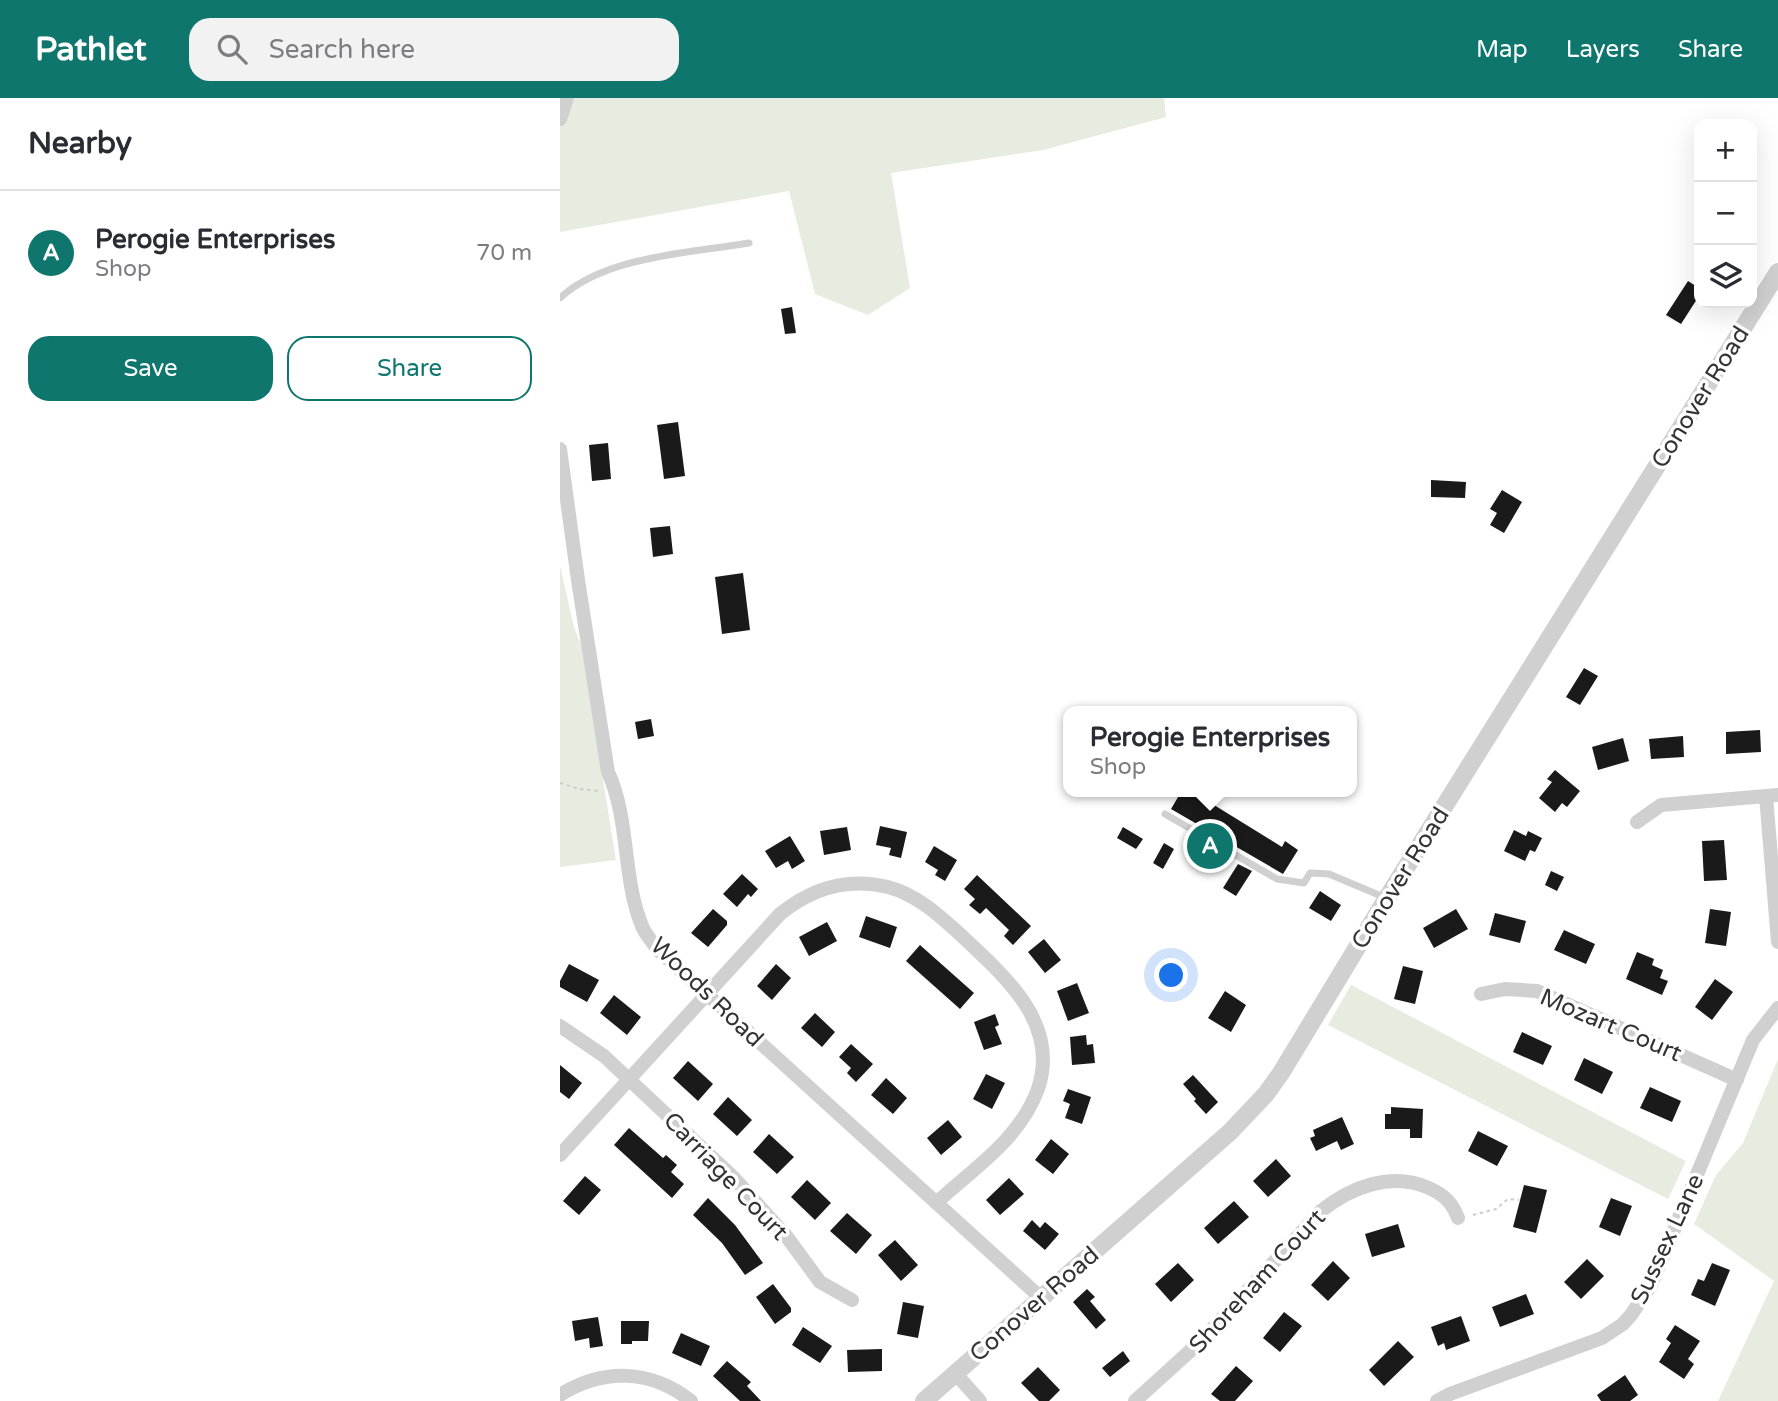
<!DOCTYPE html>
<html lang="en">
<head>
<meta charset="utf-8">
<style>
	:root { --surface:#fff; --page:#f2f2f3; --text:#2b2b33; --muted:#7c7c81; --line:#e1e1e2; --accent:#0f766e }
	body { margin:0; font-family:"Varela Round",sans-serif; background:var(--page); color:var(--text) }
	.controls { position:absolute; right:21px; top:21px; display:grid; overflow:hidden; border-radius:14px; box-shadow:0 7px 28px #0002 }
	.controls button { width:63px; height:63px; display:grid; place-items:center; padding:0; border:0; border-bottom:2px solid var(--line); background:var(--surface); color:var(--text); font:35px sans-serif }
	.you { position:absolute; left:612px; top:878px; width:24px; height:24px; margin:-18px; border:5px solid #fff; border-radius:50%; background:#1a73e8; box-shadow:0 0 0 10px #1a73e833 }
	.badge { display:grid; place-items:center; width:46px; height:46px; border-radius:50%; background:var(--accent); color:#fff; font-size:23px; font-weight:700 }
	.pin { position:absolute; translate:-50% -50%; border:4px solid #fff; box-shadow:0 2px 7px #0006 }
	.popup { position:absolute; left:503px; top:608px; width:294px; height:91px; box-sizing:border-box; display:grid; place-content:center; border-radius:14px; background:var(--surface); filter:drop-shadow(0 2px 5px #0005); font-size:23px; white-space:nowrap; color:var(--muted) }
	.popup b { font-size:26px; color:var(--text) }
	.popup::after { content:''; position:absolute; left:50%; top:100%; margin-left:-14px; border:14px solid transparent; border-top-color:var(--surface) }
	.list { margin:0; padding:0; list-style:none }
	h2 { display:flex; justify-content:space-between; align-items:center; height:91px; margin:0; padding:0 28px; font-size:30px }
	h2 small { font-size:23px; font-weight:400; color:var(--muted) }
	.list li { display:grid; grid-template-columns:46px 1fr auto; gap:21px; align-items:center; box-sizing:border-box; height:126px; padding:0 28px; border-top:2px solid var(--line) }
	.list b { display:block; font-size:26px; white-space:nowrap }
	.list p { margin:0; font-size:23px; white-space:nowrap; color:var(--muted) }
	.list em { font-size:23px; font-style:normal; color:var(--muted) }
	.actions { display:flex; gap:14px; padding:21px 28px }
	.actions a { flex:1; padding:16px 0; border:2px solid var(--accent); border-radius:21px; text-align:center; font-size:24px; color:var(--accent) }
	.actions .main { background:var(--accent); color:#fff }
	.icon { flex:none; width:38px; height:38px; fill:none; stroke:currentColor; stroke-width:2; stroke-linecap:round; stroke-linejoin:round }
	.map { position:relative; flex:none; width:1218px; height:1303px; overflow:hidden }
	header { display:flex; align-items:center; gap:42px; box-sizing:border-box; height:98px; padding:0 35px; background:var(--accent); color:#fff }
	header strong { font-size:33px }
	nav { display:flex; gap:38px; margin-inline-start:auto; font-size:24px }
	.search { width:490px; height:63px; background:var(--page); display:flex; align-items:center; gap:18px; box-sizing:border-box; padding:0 24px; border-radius:21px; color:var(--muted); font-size:26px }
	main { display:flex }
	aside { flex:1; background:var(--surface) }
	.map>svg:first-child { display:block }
	.green { fill:#e6ecdf }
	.building { fill:#1a1a1a }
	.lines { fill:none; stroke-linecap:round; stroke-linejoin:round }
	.path { stroke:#cdcdcd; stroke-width:2; stroke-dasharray:3.5 3.5; stroke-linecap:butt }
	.service { stroke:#d0d0d0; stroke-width:7 }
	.minor { stroke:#d0d0d0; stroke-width:14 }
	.tertiary { stroke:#d0d0d0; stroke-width:18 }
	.labels { text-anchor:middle; stroke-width:7; stroke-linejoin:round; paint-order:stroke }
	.street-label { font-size:24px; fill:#333; stroke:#fff }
</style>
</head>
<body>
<header>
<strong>Pathlet</strong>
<div class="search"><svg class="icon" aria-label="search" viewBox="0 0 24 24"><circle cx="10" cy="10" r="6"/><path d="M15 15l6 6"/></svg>Search here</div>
<nav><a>Map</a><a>Layers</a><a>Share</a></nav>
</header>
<main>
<aside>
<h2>Nearby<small></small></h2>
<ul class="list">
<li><span class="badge">A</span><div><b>Perogie Enterprises</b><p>Shop</p></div><em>70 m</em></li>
</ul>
<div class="actions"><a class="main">Save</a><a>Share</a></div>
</aside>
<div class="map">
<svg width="1218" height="1303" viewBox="0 0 1218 1303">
	<rect width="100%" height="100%" fill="#fff"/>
	<path class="green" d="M0,0H604L606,19L483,52L331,75L350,190L308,217L255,196L229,93L0,134Z
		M0,468L14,529L21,547L56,762L0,769Z
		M791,887L1126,1063L1108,1101L768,927Z
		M1218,961V1303H1158L1214,1183L1134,1126L1156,1077L1183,1045Z"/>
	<path class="building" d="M1128,183L1139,190V198L1121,226L1106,217Z
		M232,209L236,235L225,236L221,211Z
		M118,324L125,378L104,381L97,327Z
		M48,345L51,381L32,383L29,347Z
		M871,382L906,384L905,400L871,399Z
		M942,392L962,404L944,435L930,427L937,415L930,411Z
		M110,428L113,456L93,459L90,430Z
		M183,475L190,532L162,536L155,479Z
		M1024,570L1038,578L1020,607L1006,599Z
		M91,621L94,638L78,641L75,624Z
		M1200,632L1201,654L1166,656V634Z
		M1123,638L1124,659L1091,661L1089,641Z
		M1063,640L1069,663L1038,672L1032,649Z
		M995,672L1020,693L1007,709L1002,705L995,714L979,700L992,684L987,681Z
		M621,694H633L722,749L725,743L738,752L723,776L611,711Z
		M320,728L347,734L341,760L329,757L331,750L316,747Z
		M287,729L291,752L264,757L260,733Z
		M563,729L583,741L576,751L557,740Z
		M954,732L966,738L968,733L982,740L975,754L970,752L965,763L944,753Z
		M230,738L245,763L232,771L228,763L216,770L205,753Z
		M1164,742L1167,782L1144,783L1142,743Z
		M604,745L614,751L603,771L593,765Z
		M374,748L397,762L385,783L375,777L378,772L365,764Z
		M678,766L692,773L676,798L663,790Z
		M991,773L1004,779L997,793L985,787Z
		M182,776L198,791L191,799L188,796L177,809L163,796Z
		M417,777L471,828L453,847L444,838L449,832L426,810L420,816L409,807L415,801L404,791Z
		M760,793L781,807L771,823L749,810Z
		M153,811L167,823V827L148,849L131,835Z
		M896,811L908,831L874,850L863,830Z
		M1150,811L1171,814L1166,848L1145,845Z
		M935,815L966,823L960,845L929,837Z
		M306,818L337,829L330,850L299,839Z
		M267,824L277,843L249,858L239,839Z
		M1004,832L1035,846L1026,866L994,852Z
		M484,841L501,862L485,875L468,854Z
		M360,847L414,895L400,911L346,863Z
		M1077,854L1094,861L1092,867L1103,872L1100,880L1108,883L1102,897L1066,881Z
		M9,866L39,882L27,904L0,889V883Z
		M216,866L231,880L212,902L197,888Z
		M843,868L863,873L855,906L834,901Z
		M1155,881L1173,894L1152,922L1135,909Z
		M517,885L529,915L508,923L497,893Z
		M665,893L686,907L671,934L648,920Z
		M54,897L81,919L67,937L40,915Z
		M255,915L275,934L262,949L241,930Z
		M435,916L439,927L435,929L442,946L424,952L414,924Z
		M962,934L992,948L983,967L953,954Z
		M526,937L527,947L533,946L535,965L512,967L510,939Z
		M291,946L313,966L296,984L287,975L291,970L279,959Z
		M1024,960L1053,974L1042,996L1014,982Z
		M128,963L153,986L138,1003L113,980Z
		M0,967L22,985L9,1001L0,994Z
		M426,976L445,985L432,1011L413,1001Z
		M633,977L658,1004L646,1016L634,1003L636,1001L623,986Z
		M326,980L347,1000L333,1016L311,997Z
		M1090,989L1121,1003L1112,1024L1080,1010Z
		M508,991L531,999L522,1026L505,1020L510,1006L503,1003Z
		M168,999L192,1022L177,1038L153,1016Z
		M831,1009L863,1011L862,1040H850V1031H825V1016H831Z
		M782,1019L794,1046L781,1052L777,1043L756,1053L750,1040L755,1038L753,1032Z
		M388,1022L402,1039L381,1057L367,1040Z
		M69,1030L103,1060L106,1057L117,1067L111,1074L124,1086L112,1100L54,1047Z
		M918,1033L948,1048L937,1068L908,1053Z
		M209,1036L234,1059L217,1076L193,1054Z
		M491,1041L509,1056L493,1076L475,1062Z
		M716,1061L731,1078L708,1099L693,1083Z
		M25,1078L41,1092L19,1117L3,1103Z
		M449,1080L464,1096L440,1117L426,1102Z
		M247,1082L271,1105L255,1122L231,1099Z
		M964,1087L987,1092L976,1135L953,1129Z
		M148,1100L175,1127L203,1165L185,1177L162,1145L133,1117Z
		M1051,1100L1072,1108L1060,1138L1039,1129Z
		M674,1103L689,1119L658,1146L644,1130Z
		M287,1115L312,1137L296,1156L270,1133Z
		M472,1122L480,1130L485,1124L499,1136L485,1152L463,1133Z
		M838,1126L845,1149L812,1159L805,1136Z
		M335,1142L358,1167L341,1183L318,1157Z
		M1027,1161L1044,1178L1021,1201L1004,1184Z
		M773,1163L790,1180L768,1203L751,1187Z
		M618,1165L634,1182L611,1204L595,1186Z
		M1152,1165L1170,1172L1155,1208L1131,1197L1138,1181L1144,1183Z
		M213,1186L231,1210V1214L215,1226L196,1199Z
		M527,1191L535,1199L530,1203L546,1222L536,1231L513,1204Z
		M966,1196L974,1216L940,1229L932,1209Z
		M343,1204L364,1208L358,1240L337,1236Z
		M724,1214L742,1228L720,1254L703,1240Z
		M901,1218L910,1243L886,1252L884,1245L878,1248L871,1229Z
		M38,1219L43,1248L30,1250L29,1240L15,1243L12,1223Z
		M61,1223H89L88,1243H72V1246H61Z
		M1115,1227L1140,1243L1128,1261L1134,1266L1124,1281L1099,1264L1111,1245L1106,1241Z
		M243,1229L272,1248L260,1265L232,1247Z
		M121,1235L150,1248L141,1268L112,1255Z
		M838,1243L854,1259L824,1288L809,1272Z
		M322,1251V1273L288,1274L287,1252Z
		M563,1253L570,1263L550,1279L542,1270Z
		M167,1263L191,1284L187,1288L201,1303H180L153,1278Z
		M676,1268L693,1283L675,1303H660L651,1296Z
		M478,1269L500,1292L489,1303H479L461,1285Z
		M1065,1277L1078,1297L1070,1303H1041L1037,1297Z"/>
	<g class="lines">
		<path class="path" d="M0,685L19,691L40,693
			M913,1117L936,1111L948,1101L959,1102"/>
		<path class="service" d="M0,200C45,158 130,155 189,145
			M605,716L717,781L744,785L750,775L769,776L826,800"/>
		<path class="minor" d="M0,21L7,0
			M0,351L18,482L48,674C70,722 62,779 82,828C85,836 92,843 97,851L480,1199
			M1206,698L1218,844
			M1077,724L1101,707L1218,697
			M921,896L945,891L977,893L1177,982
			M0,928L44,958L173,1079L227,1139L260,1184L292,1202
			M0,1057L220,816C252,790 287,779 328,789C358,797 381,819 403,839C445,879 500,925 478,991C460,1041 413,1071 376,1105
			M395,1275L420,1303
			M0,1297C43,1270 91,1271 131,1303
			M575,1303L640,1244L761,1113C791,1089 832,1073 869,1090C884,1097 892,1104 898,1120
			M877,1303L890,1296L1042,1240L1063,1226L1071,1217L1091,1187L1193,942L1218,910"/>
		<path class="tertiary" d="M364,1303L670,1034L706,996L721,975L827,800L1218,174"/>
	</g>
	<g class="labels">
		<g class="street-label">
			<text transform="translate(1140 299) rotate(-58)" y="8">Conover Road</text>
			<text transform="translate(840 780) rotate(-58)" y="8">Conover Road</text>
			<text transform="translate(147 894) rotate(44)" y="8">Woods Road</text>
			<text transform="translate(1051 927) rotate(23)" y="8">Mozart Court</text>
			<text transform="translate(166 1078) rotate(46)" y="8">Carriage Court</text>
			<text transform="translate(1107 1141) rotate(-65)" y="8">Sussex Lane</text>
			<text transform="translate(697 1183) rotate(-47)" y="8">Shoreham Court</text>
			<text transform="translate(474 1206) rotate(-41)" y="8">Conover Road</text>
		</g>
	</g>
</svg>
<div class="controls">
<button>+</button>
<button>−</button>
<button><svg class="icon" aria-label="layers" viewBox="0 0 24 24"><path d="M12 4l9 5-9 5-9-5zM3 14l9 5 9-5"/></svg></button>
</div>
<div class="you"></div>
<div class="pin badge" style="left:650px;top:748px">A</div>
<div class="popup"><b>Perogie Enterprises</b>Shop</div>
</div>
</main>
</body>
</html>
